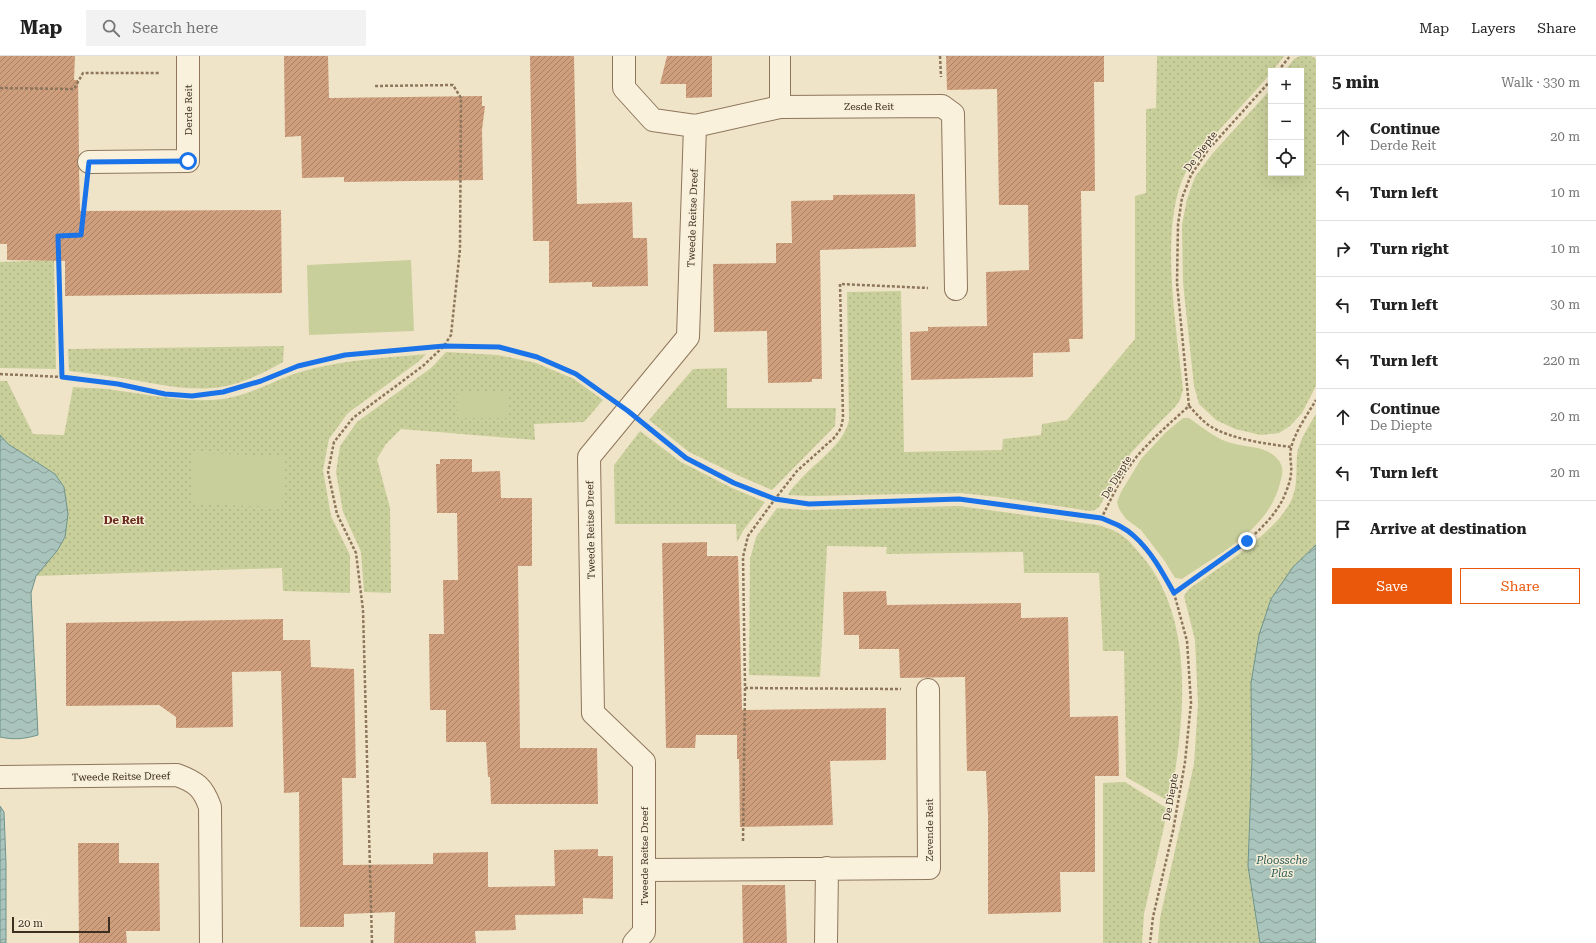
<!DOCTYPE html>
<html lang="en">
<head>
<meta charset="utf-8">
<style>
	:root { --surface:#fff; --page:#f2f2f2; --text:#222; --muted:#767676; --line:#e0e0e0; --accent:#ea580c }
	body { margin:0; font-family:"Roboto Serif",serif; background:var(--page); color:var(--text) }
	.controls { position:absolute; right:12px; top:12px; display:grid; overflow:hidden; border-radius:0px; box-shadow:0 4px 16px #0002 }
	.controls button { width:36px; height:36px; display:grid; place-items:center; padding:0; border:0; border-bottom:1px solid var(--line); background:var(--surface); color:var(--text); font:20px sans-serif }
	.scale { position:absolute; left:12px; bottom:10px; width:98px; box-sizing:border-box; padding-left:4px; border:2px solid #3d2e20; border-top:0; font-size:11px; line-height:14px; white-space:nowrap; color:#3d2e20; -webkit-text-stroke:3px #f7eed8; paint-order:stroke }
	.stop { position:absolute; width:12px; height:12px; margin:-9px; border:3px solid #1a73e8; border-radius:50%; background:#fff }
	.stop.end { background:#1a73e8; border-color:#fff; box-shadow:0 1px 4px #0008 }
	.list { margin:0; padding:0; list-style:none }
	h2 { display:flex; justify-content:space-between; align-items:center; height:52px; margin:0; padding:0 16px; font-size:17px }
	h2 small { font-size:13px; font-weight:400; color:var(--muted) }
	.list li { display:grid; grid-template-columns:26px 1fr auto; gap:12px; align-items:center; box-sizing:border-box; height:56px; padding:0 16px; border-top:1px solid var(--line) }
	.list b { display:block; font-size:15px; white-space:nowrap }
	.list p { margin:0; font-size:13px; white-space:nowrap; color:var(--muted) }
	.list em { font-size:13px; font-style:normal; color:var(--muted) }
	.actions { display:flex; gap:8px; padding:12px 16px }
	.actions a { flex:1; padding:9px 0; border:1px solid var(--accent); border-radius:0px; text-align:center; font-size:14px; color:var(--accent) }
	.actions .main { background:var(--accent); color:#fff }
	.icon { flex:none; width:22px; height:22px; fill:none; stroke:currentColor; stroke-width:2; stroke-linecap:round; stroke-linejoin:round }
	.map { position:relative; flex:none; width:1316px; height:887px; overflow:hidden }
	header { display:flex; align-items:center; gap:24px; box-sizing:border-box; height:56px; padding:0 20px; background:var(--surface); border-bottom:1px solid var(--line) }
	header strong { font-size:19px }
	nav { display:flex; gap:22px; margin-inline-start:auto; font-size:14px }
	.search { width:280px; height:36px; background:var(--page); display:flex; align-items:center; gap:10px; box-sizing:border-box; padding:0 14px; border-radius:0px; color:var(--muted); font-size:15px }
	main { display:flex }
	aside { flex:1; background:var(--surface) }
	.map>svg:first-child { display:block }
	.grass { fill:url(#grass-dots) }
	.park { fill:#c9cf9b }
	.water { fill:url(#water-waves); stroke:#6f938a }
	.building { fill:url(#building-hatch) }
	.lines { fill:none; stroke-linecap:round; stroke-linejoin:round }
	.service-casing { stroke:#8d765c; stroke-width:22 }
	.minor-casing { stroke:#8d765c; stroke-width:24 }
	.path { stroke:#8d765c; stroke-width:2.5; stroke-dasharray:3 2; stroke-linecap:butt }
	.service { stroke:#faf1dc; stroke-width:20 }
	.minor { stroke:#faf1dc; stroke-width:22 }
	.route { stroke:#1a73e8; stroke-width:5 }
	.labels { text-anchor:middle; stroke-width:3; stroke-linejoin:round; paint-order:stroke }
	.street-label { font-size:10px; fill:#3d2e20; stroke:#f7eed8 }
	.neighbourhood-label { font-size:11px; font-weight:bold; fill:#6b2e1e; stroke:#f7eed8 }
	.water-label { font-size:11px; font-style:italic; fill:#2f5d5a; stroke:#f7eed8 }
</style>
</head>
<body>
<header>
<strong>Map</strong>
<div class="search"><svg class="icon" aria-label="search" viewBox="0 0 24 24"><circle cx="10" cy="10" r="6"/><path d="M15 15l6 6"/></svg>Search here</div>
<nav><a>Map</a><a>Layers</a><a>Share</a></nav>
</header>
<main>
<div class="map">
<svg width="1316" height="887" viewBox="0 0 1316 887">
	<defs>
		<pattern id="grass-dots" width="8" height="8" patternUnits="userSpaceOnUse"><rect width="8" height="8" fill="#c9cf9b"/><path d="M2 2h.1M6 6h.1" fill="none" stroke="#aeb285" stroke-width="1.8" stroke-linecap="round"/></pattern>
		<pattern id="water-waves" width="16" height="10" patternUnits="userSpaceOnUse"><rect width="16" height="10" fill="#a9c4bc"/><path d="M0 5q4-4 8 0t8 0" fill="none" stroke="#8ba098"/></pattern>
		<pattern id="building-hatch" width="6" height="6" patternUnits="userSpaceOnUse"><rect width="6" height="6" fill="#cf9f7d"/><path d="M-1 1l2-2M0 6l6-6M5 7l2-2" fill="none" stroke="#a98266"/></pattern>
	</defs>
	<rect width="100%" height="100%" fill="#f0e4c8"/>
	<path class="grass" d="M1157,0H1284C1265,26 1242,49 1220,73C1209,87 1195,101 1186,116C1158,169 1177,274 1183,333L1180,344L1175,351L1156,370L1131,397L1099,451L1095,454L1090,455L998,441L960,437L809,440L788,439C790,434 794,430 798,426C814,407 844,389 849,364L847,236L901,235L904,396L1002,394L1003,383L1041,379L1042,368L1067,364L1135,283V140L1146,137V53L1156,52Z
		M1300,0H1311L1316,3V330L1302,357L1290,370L1279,377L1261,379L1235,373L1216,364L1199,348L1194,330L1183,227L1182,169L1187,143L1195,121L1212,98L1271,33V117H1301V15H1285L1294,3Z
		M54,204L56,313L0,312V206Z
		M284,290L283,306C264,317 243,327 221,331C187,336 154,327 121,322C104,319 86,317 69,315L68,293Z
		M446,296L498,299L536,307L574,323L603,344L584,366L534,368L535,384L401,373L386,388L377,403L390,452L391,537L364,536L361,496L343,456L336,416L340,390L357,366L431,312Z
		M426,298L418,306L348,357L329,383L323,414L331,460L350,499V537L283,535L282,512L36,520L57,495L65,481L55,418L8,388L0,379V325H7L33,378L64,379L73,331C89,332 105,332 121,335C156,340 188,347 223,343C251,339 274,324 300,316C341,304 383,302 426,298Z
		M727,312V352H836L835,370L772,434L737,419L689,396L649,364L693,313Z
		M1316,358V489L1293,511L1251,627L1252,703L1248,810L1260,887H1158L1160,862L1194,708L1198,648L1195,584L1184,540L1188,534C1219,511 1274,479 1291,445C1298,431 1296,414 1297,399C1299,384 1309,370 1316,358Z
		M640,375L681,406L732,432L765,446L743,475L737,486L736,468H615L614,409Z
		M959,450L1098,469C1104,471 1112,473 1118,477C1128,482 1134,491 1142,500C1197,565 1184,668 1170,746L1126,721L1124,595H1103L1099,517H1024L1023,496L886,498L887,491L827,490L820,621L749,619L750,503L756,481L777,452L808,454Z
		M1125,726L1168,753L1144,858L1142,887H1103V727Z"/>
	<path class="park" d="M411,204L414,275L309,279L307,209Z
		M458,336H508V362H458Z
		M1183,362H1189C1202,371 1216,383 1231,387C1244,391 1261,390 1272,398C1284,407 1284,415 1280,427C1269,474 1218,498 1182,523L1175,522L1164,504L1141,474L1126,463L1119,453L1117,446L1121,436L1141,403L1165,377Z
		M193,397L284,400L282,451L191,448Z"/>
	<path class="water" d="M0,379L8,388L55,418L64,431L68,458L65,481L57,495L36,520L31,537L38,679C24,683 14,684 0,681Z
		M1316,489V887H1260L1248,810L1252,703L1251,627L1259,579L1271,543L1293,511Z
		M0,750L4,756L6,807V887H0Z"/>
	<path class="building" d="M0,0H75L74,24H78L79,99L77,106L79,113L80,155L281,154L282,237L65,240V205L7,204V188H0Z
		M284,0H328L329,42L482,40V50H485L482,74L483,124L344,126V121L302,122L301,80L285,81Z
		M530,0H574L577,148L632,146L633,182H647L648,230L592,231V226L549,227V185H533Z
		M667,0H712V41L686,42V28H660Z
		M946,0H1104V26H1094L1095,135H1081L1083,283H1069L1070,296L1033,297V321L911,324L910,276L928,275V271L987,270L986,216L1029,214L1028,149H999L997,33L947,34Z
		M915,138L916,191L820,194L822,323H812V326L768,327L767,275L714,276L713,208L776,207V187H792L791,145L833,144V139Z
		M440,403H472V416L500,415L501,442H532V510H518L520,692H597L598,748H491L490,721H488L486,686H446V654H430L429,578H444L443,524H458L457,457H437L436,408H440Z
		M707,486V500H738L742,654L886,652V704L830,705L833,769L740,771L739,703H737V679H696L695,692H666L662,487Z
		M886,535L887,549L1021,547V562L1068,561L1070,661L1118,660L1119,720H1095V816H1060L1061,856L988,858V759L986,715H967L965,621L900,622L899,593H859V579H844L843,536Z
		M283,563V584H310L311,611L354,613L356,722H342L343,809L433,808V797L488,796V831L555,830L554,794L598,793V800H613V843L583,842V858L515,859L516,874L475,875L476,887H394L395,856L344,858V871H300L299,736L284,737L281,615L232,616L233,671L176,672V661L159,649L66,650V567Z
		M78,787H119V807H159L160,875H126L127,887H79Z
		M742,829H785L787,887H743Z"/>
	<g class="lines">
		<defs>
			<path id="service" d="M780,0V51"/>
			<path id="minor" d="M624,0V32L653,64L695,70L780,51L942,50L953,58L956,233
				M89,106L188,105V0
				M0,721L177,719C196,726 203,731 210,751L211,887
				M645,814L929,812L928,634
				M634,887L644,876V706L593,657L589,401L688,281L695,70
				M826,887L827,812"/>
		</defs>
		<use href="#service" class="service-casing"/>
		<use href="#minor" class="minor-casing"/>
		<path class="path" d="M940,0L941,21
			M1278,15L1290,0
			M0,32L74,33L83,17H159
			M0,318L62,321L118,328L165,338L192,340L223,336L261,325L298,310L345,299L444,290L499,291L537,301L576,317L604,338
			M62,321L58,180L81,179L86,133
			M1189,350C1196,357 1202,365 1210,370C1230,383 1267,388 1291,391
			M649,373L686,402L734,427L775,443L809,448L959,443L1101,463L1120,470L1134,480L1158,509L1174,537L1187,585L1191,647L1185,706L1173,775L1153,861L1150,887
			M1101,463C1112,441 1123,417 1138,399C1154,381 1171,366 1189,350L1177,227L1178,168L1182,142L1191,119L1208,94L1271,24
			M1174,537C1209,512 1264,481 1283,443C1286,436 1291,424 1291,417C1292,408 1289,401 1291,392C1295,376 1307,359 1316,344
			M745,632L901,633
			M743,785L745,632L743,501L748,480L775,443L797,415L835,381L841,372L843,362L840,228L928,232
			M372,887L363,554L356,497L337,458L328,416L334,386L353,362L424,309L444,290L451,279L460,193L461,42L453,29L375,30"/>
		<use href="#service" class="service"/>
		<use href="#minor" class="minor"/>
	</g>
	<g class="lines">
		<path class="route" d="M188,105L89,106L81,179L58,180L62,321L118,328L165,338L192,340L223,336L261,325L298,310L345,299L444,290L499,291L537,301L576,318L628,355L686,402L734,427L775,443L809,448L959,443L1101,462C1113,467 1125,471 1134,480C1151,495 1163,517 1174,537L1247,485"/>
	</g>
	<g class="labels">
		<g class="street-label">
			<text x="869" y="54">Zesde Reit</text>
			<text transform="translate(188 54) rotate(-90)" y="4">Derde Reit</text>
			<text transform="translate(1200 95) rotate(-53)" y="4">De Diepte</text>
			<text transform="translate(692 162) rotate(-88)" y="4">Tweede Reitse Dreef</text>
			<text transform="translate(1116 421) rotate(-59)" y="4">De Diepte</text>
			<text transform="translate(590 474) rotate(-91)" y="4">Tweede Reitse Dreef</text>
			<text transform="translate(121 720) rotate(-1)" y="4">Tweede Reitse Dreef</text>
			<text transform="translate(1170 741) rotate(-80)" y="4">De Diepte</text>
			<text transform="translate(929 774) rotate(-90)" y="4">Zevende Reit</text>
			<text transform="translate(644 800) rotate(-90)" y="4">Tweede Reitse Dreef</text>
		</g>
		<g class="neighbourhood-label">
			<text x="124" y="468">De Reit</text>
		</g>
		<g class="water-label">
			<text x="1282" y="808">Ploossche<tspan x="1282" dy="13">Plas</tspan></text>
		</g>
	</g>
</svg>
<div class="controls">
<button>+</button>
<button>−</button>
<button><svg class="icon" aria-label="locate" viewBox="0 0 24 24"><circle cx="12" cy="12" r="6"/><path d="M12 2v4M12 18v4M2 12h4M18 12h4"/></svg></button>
</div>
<div class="scale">20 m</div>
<div class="stop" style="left:188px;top:105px"></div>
<div class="stop end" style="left:1247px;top:485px"></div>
</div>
<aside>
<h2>5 min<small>Walk · 330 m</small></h2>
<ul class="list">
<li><svg class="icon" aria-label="ahead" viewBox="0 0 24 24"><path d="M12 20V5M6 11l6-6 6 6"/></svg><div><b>Continue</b><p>Derde Reit</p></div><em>20 m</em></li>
<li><svg class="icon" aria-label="left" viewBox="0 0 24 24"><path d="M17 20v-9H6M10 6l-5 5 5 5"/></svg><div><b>Turn left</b></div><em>10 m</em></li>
<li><svg class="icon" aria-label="right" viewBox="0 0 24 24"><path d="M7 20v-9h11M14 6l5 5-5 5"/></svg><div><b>Turn right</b></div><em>10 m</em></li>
<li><svg class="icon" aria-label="left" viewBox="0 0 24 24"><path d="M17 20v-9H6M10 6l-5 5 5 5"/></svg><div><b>Turn left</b></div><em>30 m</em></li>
<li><svg class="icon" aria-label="left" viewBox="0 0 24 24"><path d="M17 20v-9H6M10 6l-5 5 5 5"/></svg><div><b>Turn left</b></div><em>220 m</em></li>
<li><svg class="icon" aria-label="ahead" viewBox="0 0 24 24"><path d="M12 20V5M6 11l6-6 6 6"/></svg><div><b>Continue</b><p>De Diepte</p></div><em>20 m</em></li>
<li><svg class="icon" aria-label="left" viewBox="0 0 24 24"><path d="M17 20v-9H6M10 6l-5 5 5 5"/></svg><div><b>Turn left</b></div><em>20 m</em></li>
<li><svg class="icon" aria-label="arrive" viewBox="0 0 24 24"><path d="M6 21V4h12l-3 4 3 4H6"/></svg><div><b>Arrive at destination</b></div></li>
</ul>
<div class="actions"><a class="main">Save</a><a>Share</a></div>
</aside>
</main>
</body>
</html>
